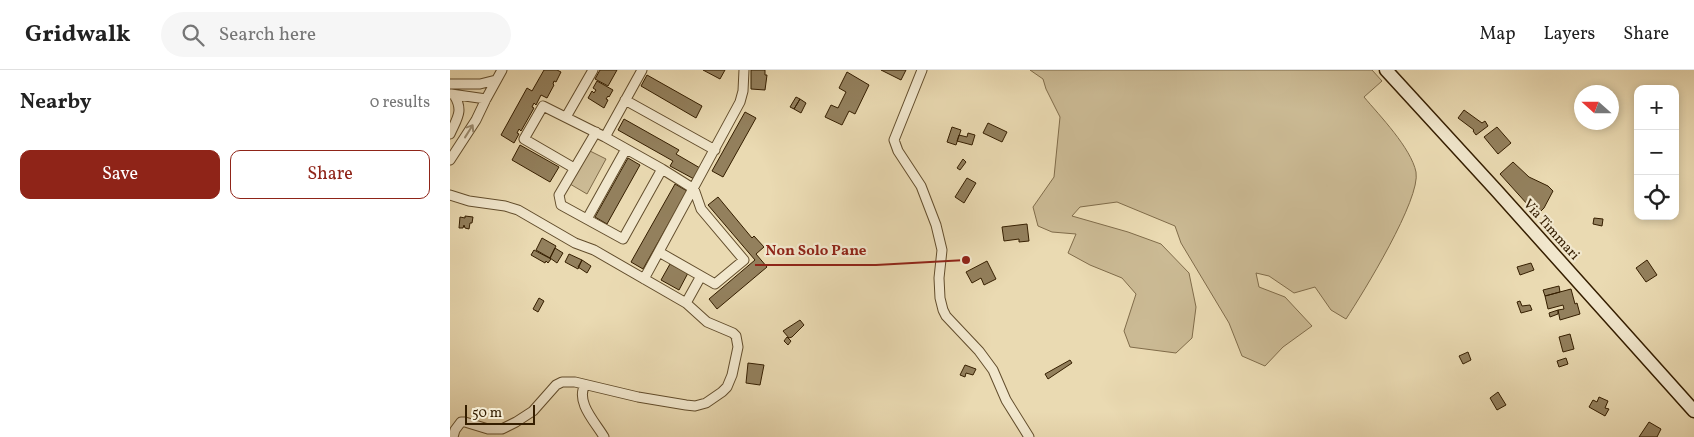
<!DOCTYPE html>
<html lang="en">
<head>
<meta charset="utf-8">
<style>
	:root { --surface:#fff; --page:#f6f6f6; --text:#222; --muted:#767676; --line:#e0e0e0; --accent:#8f2418 }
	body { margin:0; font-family:Vollkorn,serif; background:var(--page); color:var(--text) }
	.controls { position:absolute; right:15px; top:15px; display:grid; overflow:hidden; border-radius:10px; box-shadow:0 2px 8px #0003 }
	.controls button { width:45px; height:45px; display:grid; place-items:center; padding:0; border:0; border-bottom:1px solid var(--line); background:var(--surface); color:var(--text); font:25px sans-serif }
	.compass { position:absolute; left:1124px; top:15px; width:45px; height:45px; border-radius:50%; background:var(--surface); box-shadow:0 2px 8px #0003; rotate:291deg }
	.scale { position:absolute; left:15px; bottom:12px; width:70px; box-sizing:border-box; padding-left:5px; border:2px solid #351e00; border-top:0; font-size:14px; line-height:18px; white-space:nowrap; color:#351e00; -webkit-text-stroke:4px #f1e7cd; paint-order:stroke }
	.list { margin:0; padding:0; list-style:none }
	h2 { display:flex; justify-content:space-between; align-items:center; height:65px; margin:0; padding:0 20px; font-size:21px }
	h2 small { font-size:16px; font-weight:400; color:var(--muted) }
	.actions { display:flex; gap:10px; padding:15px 20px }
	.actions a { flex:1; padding:11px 0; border:1px solid var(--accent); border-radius:10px; text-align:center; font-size:18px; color:var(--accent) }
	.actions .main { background:var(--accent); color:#fff }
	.icon { flex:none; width:28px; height:28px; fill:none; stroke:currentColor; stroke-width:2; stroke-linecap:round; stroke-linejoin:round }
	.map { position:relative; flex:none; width:1244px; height:367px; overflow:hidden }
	header { display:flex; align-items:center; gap:30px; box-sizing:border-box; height:70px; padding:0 25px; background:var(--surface); border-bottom:1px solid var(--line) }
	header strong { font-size:24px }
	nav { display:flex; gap:28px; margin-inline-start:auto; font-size:18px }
	.search { width:350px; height:45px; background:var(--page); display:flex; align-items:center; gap:12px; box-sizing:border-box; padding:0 18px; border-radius:28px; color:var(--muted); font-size:19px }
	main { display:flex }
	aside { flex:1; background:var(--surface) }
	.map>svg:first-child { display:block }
	.green { fill:#cbba94; stroke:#806c4a }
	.building { fill:#93805d; stroke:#351e00 }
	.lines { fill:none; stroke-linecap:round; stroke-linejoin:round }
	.minor-casing { stroke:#624d2c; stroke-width:11 }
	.secondary-casing { stroke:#351e00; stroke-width:15 }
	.minor { stroke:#f1e7cd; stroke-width:9 }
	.secondary { stroke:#f1e7cd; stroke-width:12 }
	.oneway { stroke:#9c8d71 }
	.labels { text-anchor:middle; stroke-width:4.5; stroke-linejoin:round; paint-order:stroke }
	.street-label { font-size:14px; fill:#351e00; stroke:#f1e7cd }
	.leader { fill:none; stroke:#8f2418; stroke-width:2 }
	.callout-dot { fill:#8f2418; stroke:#f1e7cd; stroke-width:2 }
	.callout-label { font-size:15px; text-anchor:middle; font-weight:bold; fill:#8f2418; stroke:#f1e7cd; stroke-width:4.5; stroke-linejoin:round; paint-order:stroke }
</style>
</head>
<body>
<header>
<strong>Gridwalk</strong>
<div class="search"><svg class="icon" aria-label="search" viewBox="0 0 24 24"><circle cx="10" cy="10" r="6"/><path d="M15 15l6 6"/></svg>Search here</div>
<nav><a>Map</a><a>Layers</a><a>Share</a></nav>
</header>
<main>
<aside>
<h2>Nearby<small>0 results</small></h2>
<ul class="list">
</ul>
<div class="actions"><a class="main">Save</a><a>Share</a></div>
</aside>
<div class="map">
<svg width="1244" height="367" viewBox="0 0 1244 367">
	<rect width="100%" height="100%" fill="#eadab2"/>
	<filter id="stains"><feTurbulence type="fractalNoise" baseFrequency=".004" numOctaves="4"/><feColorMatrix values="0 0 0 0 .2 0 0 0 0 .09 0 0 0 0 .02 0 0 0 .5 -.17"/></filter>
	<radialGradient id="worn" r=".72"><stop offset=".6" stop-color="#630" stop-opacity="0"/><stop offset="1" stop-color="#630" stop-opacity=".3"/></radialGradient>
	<path class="green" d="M580,0H922L932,11L914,27C930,46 961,78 966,102C971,129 913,223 896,249L881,240L865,217L844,223L819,206L806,203L809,217L835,227L862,256L833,277L815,296L792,286L779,253L731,173L725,156L667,132L630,137L622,146L678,162L711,174L739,203L746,237L742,268L726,283L680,277L674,261L686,224L672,208L640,195L618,183L626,164L602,162L588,156L583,137L604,107L610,47L596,19L593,9Z
		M138,80L156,89L137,124L120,114Z"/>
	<path class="building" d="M94,0H107L111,2L106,12L104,11L103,14L104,15L97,28L91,25L86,35L84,33L82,37L84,38L71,61L69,59L67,63L69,64L64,73L51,65L77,18L82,21Z
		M150,0H167L158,16L145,9Z
		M253,0H275L270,9Z
		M301,0H315V5H317L315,20L301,19Z
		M431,0H456L451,10Z
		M397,2L419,15L405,44L399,41L392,55L375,47L381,35L388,38L396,22L389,18Z
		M197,5L252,36L246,48L191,16Z
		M147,11L163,20L159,27L158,26L156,29L158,30L154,38L138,28L142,21L144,23L146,20L143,18Z
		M346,27L350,29L344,39L340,37Z
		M350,29L356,33L351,43L344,39Z
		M1014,40L1032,53L1035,51L1038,56L1026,65L1023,61L1024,60L1008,48Z
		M295,42L306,48L273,107L262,101Z
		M174,49L229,80L226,84L250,98L244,109L220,96L223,91L168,60Z
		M538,53L557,62L552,72L533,63Z
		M502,57L511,60L506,75L497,72Z
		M1047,57L1061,73L1048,84L1034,67Z
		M518,63L525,65L522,75L507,71L509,65L517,67Z
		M70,75L109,97L100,112L62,90Z
		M178,88L190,95L157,154L145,147Z
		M513,89L516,92L510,100L507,98Z
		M1063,92L1079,107L1098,116L1103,121L1094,138L1087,145L1050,104Z
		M517,108L526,113L514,133L505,127Z
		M225,114L237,121L193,199L181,192Z
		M268,127L302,168L304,166L314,177L306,184L317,197L267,239L259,229L305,190L258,135Z
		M15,146L23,147L22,153H20L19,159L15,158L14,155L13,158H9L10,147L15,148Z
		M1144,148L1153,149L1152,156L1143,154Z
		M577,154L579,171L569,172V169L554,171L552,157Z
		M92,168L106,176L100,188L86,180Z
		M105,178L113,183L107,193L100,188Z
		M84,180L101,189L98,193L96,191L95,193L81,185Z
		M119,184L132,190L128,199L115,192Z
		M132,190L141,196L137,203L128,197Z
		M1197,190L1207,205L1196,212L1186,198Z
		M537,191L546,209L534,215L531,208L522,213L516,202Z
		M1081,193L1084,200L1070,205L1067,197Z
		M220,194L238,203L229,220L211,210Z
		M1109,216L1110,222L1095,226L1093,220Z
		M1121,219L1125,234L1127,233L1130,244L1110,250L1108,240L1114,239L1113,235L1098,239L1095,226Z
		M89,228L94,231L88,242L83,239Z
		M1070,231L1072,236L1080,235L1082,240L1071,243L1067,232Z
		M1108,240V244L1100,247L1099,243Z
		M350,250L354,255L342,267L339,268L333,261Z
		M1120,264L1124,279L1113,282L1109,267Z
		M337,267L341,271L338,275L334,271Z
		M1018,282L1021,290L1013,294L1009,286Z
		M1116,288L1118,294L1109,297L1107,291Z
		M620,290L622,293L598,309L595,304Z
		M298,293L314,295L310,315L296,313Z
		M515,295L526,299L523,305L516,303L515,307L510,305Z
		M1048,322L1056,335L1047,340L1040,328Z
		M1149,327L1158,331L1155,338L1159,339L1155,346L1139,337L1143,330L1147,332Z
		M1199,352L1211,359L1207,367H1189Z"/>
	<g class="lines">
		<defs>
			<path id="minor" d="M472,0L444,70L448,81L471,116L486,155L492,180L489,208L490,228L493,240L496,246L529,281L543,300L556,330L579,367
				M0,14H30L46,10
				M1,24L36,29
				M175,30L265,80
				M116,47L143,0
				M146,62L109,125L111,135L173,169L212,99
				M0,64C7,48 14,41 4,25
				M155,67L192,0
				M0,90L26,50L36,29L52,0
				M124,98L74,69L93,36L155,67L212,99L244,119L251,139L294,190L265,214L209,182
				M0,125L19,131L55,136L68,140L125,173L144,180L236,233
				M137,149L176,79
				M194,209L290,32L293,21L294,0
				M135,315C125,332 146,353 154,367
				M3,367L5,360L11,352H15L38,359H52L66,352L83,341L106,315L112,312H125L188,327L236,335L245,336L256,333L272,322L277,317L282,305L288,277L286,266L283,263L257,252L236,233L251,206"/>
			<path id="secondary" d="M936,0L1046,120L1244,341"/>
		</defs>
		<use href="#minor" class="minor-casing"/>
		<use href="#secondary" class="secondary-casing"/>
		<use href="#minor" class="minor"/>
		<use href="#secondary" class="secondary"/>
	</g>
	<defs><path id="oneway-shaft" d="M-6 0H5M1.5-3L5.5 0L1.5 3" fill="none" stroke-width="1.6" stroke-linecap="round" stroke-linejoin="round" transform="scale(1.25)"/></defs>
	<use class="oneway" href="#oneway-shaft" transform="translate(19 61) rotate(-58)"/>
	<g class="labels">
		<g class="street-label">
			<text transform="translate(1102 159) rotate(48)" y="5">Via Timmari</text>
		</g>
	</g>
	<path class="leader" d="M516 190L426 195H305"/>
	<circle class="callout-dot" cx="516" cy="190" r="5"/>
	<g class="callout-label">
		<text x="366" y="185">Non Solo Pane</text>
	</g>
	<rect width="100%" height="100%" filter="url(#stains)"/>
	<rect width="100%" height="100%" fill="url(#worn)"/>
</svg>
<div class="controls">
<button>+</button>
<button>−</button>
<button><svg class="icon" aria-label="locate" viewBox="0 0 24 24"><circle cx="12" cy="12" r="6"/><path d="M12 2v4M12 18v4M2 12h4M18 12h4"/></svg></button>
</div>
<svg class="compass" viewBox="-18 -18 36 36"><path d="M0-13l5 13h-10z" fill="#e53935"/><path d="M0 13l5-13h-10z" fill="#767676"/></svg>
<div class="scale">50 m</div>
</div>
</main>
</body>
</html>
